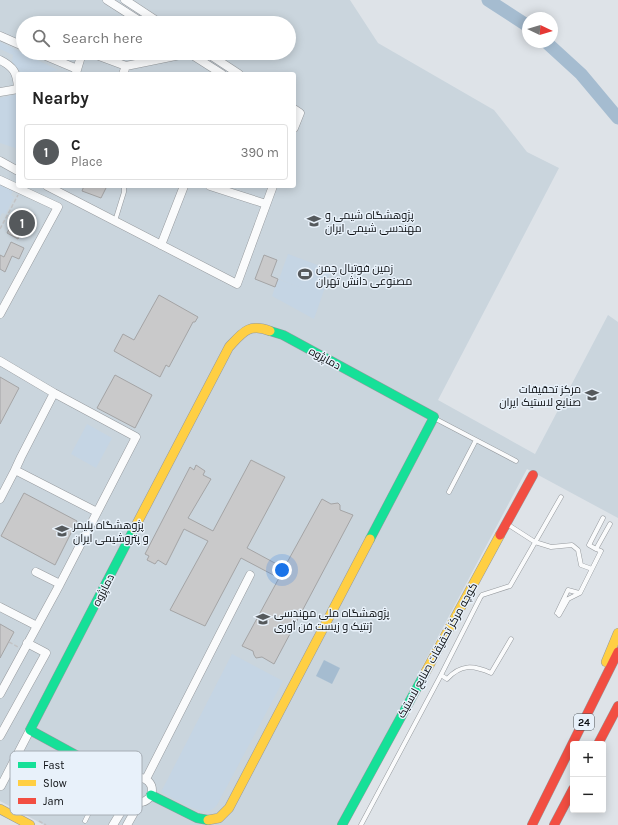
<!DOCTYPE html>
<html lang="en">
<head>
<meta charset="utf-8">
<style>
	:root { --surface:#fff; --page:#f6f6f6; --text:#222; --muted:#767676; --line:#e0e0e0; --accent:#55595c }
	body { margin:0; font-family:Karla,Cairo,sans-serif; background:var(--page); color:var(--text) }
	.controls { position:absolute; right:12px; bottom:12px; display:grid; overflow:hidden; border-radius:4px; box-shadow:0 2px 10px #0003 }
	.controls button { width:36px; height:36px; display:grid; place-items:center; padding:0; border:0; border-bottom:1px solid var(--line); background:var(--surface); color:var(--text); font:20px sans-serif }
	.compass { position:absolute; left:522px; top:12px; width:36px; height:36px; border-radius:50%; background:var(--surface); box-shadow:0 2px 10px #0003; rotate:94deg }
	.you { position:absolute; left:282px; top:570px; width:14px; height:14px; margin:-10px; border:3px solid #fff; border-radius:50%; background:#1a73e8; box-shadow:0 0 0 6px #1a73e833 }
	.badge { display:grid; place-items:center; width:26px; height:26px; border-radius:50%; background:var(--accent); color:#fff; font-size:13px; font-weight:700 }
	.pin { position:absolute; translate:-50% -50%; border:2px solid #fff; box-shadow:0 1px 4px #0006 }
	.list { margin:0; padding:0; list-style:none }
	h2 { display:flex; justify-content:space-between; align-items:center; height:52px; margin:0; padding:0 16px; font-size:17px }
	h2 small { font-size:13px; font-weight:400; color:var(--muted) }
	.list li { display:grid; grid-template-columns:26px 1fr auto; gap:12px; align-items:center; box-sizing:border-box; height:56px; margin:0 8px 8px; padding:0 8px; border:1px solid var(--line); border-radius:4px }
	.list b { display:block; font-size:15px; white-space:nowrap }
	.list p { margin:0; font-size:13px; white-space:nowrap; color:var(--muted) }
	.list em { font-size:13px; font-style:normal; color:var(--muted) }
	.icon { flex:none; width:22px; height:22px; fill:none; stroke:currentColor; stroke-width:2; stroke-linecap:round; stroke-linejoin:round }
	.map { position:relative; flex:none; width:618px; height:825px; overflow:hidden }
	.search { position:absolute; background:var(--surface); box-shadow:0 2px 10px #0003; left:16px; top:16px; width:280px; height:44px; display:flex; align-items:center; gap:10px; box-sizing:border-box; padding:0 14px; border-radius:22px; color:var(--muted); font-size:15px }
	.panel { position:absolute; background:var(--surface); box-shadow:0 2px 10px #0003; left:16px; top:72px; width:280px; height:116px; border-radius:4px }
	.map>svg:first-child { display:block }
	.built { fill:#cad5dd; fill-rule:evenodd }
	.green { fill:#c5d5e4 }
	.water { fill:#a5bcd0 }
	.lines { fill:none; stroke-linecap:round; stroke-linejoin:round }
	.river { stroke:#a5bcd0; stroke-width:13 }
	.building { fill:#c9c9ca; stroke:#a4a4a5 }
	.lane-casing { stroke:#969a9e; stroke-width:5 }
	.street-casing { stroke:#969a9e; stroke-width:9 }
	.fast-casing { stroke:#969a9e; stroke-width:10 }
	.slow-casing { stroke:#969a9e; stroke-width:10 }
	.jam-casing { stroke:#969a9e; stroke-width:10 }
	.path { stroke:#c2c3c5; stroke-width:1.5; stroke-dasharray:4 2; stroke-linecap:butt }
	.lane { stroke:#fafbfc; stroke-width:4 }
	.street { stroke:#fafbfc; stroke-width:8 }
	.fast { stroke:#16e098; stroke-width:9 }
	.slow { stroke:#ffcf43; stroke-width:9 }
	.jam { stroke:#f24e42; stroke-width:9 }
	.labels { text-anchor:middle; stroke-width:3; stroke-linejoin:round; paint-order:stroke }
	.shield { fill:#e8f1fa; stroke:#4d5257; stroke-width:1 }
	.shield-label { font-size:10px; font-weight:bold; fill:#0b0e11 }
	.poi-label { font-size:11px; fill:#0b0e11; stroke:#e8f1fa; text-anchor:start }
	.street-label { font-size:11px; fill:#0b0e11; stroke:#e8f1fa }
	.key { fill:#e8f1fa; stroke:#a6adb4; stroke-width:1 }
	.key-label { font-size:11px; fill:#0b0e11 }
</style>
</head>
<body>
<div class="map">
<svg width="618" height="825" viewBox="0 0 618 825">
	<rect width="100%" height="100%" fill="#dee3e8"/>
	<path class="built" d="M0,0H350L378,43L494,110L527,152L559,168L438,400L535,454L608,315L618,322V518L527,469L338,825H44L0,801ZM23,23H289V53H23ZM18,74H294V186H18Z"/>
	<path class="green" d="M0,42L58,70L41,74H22L12,62L13,55L0,49Z
		M18,94V149L0,143V98Z
		M0,185L13,191L11,195L14,197L6,214L2,213L0,217Z
		M288,254L331,270L314,319L272,296L278,279L307,290L279,279Z
		M87,424L112,438L96,468L71,454Z
		M232,654L283,681L217,805C213,809 209,812 203,811C192,810 171,797 161,792Z"/>
	<path class="water" d="M324,660L340,668L332,684L316,676Z"/>
	<g class="lines">
		<path class="river" d="M488,0L528,26
			M546,42L581,74L618,118"/>
	</g>
	<path class="building" d="M84,186H107L101,198L82,191Z
		M26,211L35,215L31,225L26,222L18,239L7,233L13,222L18,225Z
		M11,242L24,248L19,259L12,256L5,272L0,269V255L4,257Z
		M264,255L277,260L271,276L278,279L275,287L255,279Z
		M159,295L198,317L195,322H193L169,367L166,365L160,377L114,351L123,334L134,340Z
		M115,375L152,395L135,428L97,408Z
		M0,377L19,388L0,424Z
		M251,460L285,477L247,548L284,568L322,499L331,504L338,503L340,505V510L353,515L274,664L262,657L256,658L254,655L253,651L242,646L279,578L241,558L205,626L170,610L208,541L184,529L166,565L158,560L155,564L147,560L149,556L145,554L190,467L194,470L196,465L205,471L203,475L211,479L188,518L213,531Z
		M24,493L77,521L55,565L1,536Z
		M0,624L14,632L0,658Z"/>
	<g class="lines">
		<defs>
			<path id="lane" d="M115,221L124,192V186
				M434,418L516,461
				M449,492L476,440
				M507,524L535,542L551,547L572,545L578,550L581,565L592,569L580,593L568,599L559,615
				M596,549L589,545L603,518
				M592,569L601,551L596,549L610,524
				M557,613L568,590L579,593
				M441,675L447,679C461,664 473,665 491,673L511,639
				M85,821L108,775
				M361,825L441,675L480,598L482,595L510,586L561,497"/>
			<path id="street" d="M107,0L143,23
				M125,0L160,23
				M0,36L23,46
				M39,53L77,69
				M91,53L126,66L123,74
				M189,53L222,74
				M207,53L239,74
				M0,60C14,67 17,73 18,88
				M126,66L190,53
				M76,73L82,53
				M0,92L18,89
				M294,109L300,113L294,128
				M0,161L18,171
				M0,180L58,207L0,314
				M47,186L237,284L273,186
				M210,186L266,204
				M161,245L184,186
				M0,361L54,393L136,437L60,584L0,694
				M15,470L21,457L54,393
				M0,499L15,470L97,512
				M36,572L60,584
				M0,607L37,626
				M0,736L46,653L27,643
				M128 790a12 12 0 1 1 24 0a12 12 0 1 1-24 0Z
				M146,779L250,575
				M1,786L30,730
				M113,825L130,797
				M127,825L140,802"/>
			<path id="fast" d="M270,331L283,335L434,417L370,539
				M129,784L30,730L134,529
				M151,795L197,818L208,820
				M342,825L425,673"/>
			<path id="slow" d="M134,529L229,347C243,332 249,323 270,331
				M606,662L618,633
				M425,673L500,535
				M0,809L30,825
				M208,820L219,818L229,808L370,539"/>
			<path id="jam" d="M500,535L533,475
				M598,744L618,706
				M532,825L618,652
				M554,825L573,789"/>
		</defs>
		<use href="#lane" class="lane-casing"/>
		<use href="#street" class="street-casing"/>
		<use href="#fast" class="fast-casing"/>
		<use href="#slow" class="slow-casing"/>
		<use href="#jam" class="jam-casing"/>
		<path class="path" d="M0,229L18,195
			M9,642L18,647
			M39,821L46,825"/>
		<use href="#lane" class="lane"/>
		<use href="#street" class="street"/>
		<use href="#fast" class="fast"/>
		<use href="#slow" class="slow"/>
		<use href="#jam" class="jam"/>
	</g>
	<defs>
		<symbol id="university-bare" viewBox="-9 -9 18 18"><path d="M0-5L7-2L0 1L-7-2ZM-4 1L0 2.5L4 1V4Q0 6-4 4Z" fill="#55595c" stroke="#e8f1fa" stroke-width="2.5" paint-order="stroke"/></symbol>
		<symbol id="stadium-bare" viewBox="-9 -9 18 18"><path d="M0-5a6.5 5 0 1 0 0 10a6.5 5 0 1 0 0-10ZM-3.5-1.8h7v3.6h-7Z" fill="#55595c" stroke="#e8f1fa" stroke-width="2.5" paint-order="stroke"/></symbol>
	</defs>
	<g fill-rule="evenodd">
		<use href="#university-bare" x="304" y="211" width="20" height="20"/>
		<use href="#stadium-bare" x="295" y="264" width="20" height="20"/>
		<use href="#university-bare" x="582" y="385" width="20" height="20"/>
		<use href="#university-bare" x="52" y="521" width="20" height="20"/>
		<use href="#university-bare" x="253" y="609" width="20" height="20"/>
	</g>
	<g class="labels">
		<rect class="shield" x="574" y="714" width="20" height="16" rx="3"/>
		<g class="shield-label">
			<text x="584" y="726">24</text>
		</g>
		<g class="poi-label">
			<text x="325" y="219">پژوهشگاه شیمی و<tspan x="325" dy="13">مهندسی شیمی ایران</tspan></text>
			<text x="316" y="272">زمین فوتبال چمن<tspan x="316" dy="13">مصنوعی دانش تهران</tspan></text>
			<text x="581" y="393" text-anchor="end">مرکز تحقیقات<tspan x="581" dy="13">صنایع لاستیک ایران</tspan></text>
			<text x="73" y="529">پژوهشگاه پلیمر<tspan x="73" dy="13">و پتروشیمی ایران</tspan></text>
			<text x="274" y="617">پژوهشگاه ملی مهندسی<tspan x="274" dy="13">ژنتیک و زیست فن آوری</tspan></text>
		</g>
		<g class="street-label">
			<text transform="translate(325 358) rotate(29)" y="4">دماپژوه</text>
			<text transform="translate(103 590) rotate(-63)" y="4">دماپژوه</text>
			<text transform="translate(437 650) rotate(-61)" y="4">کوچه مرکز تحقیقات صنایع لاستیک</text>
		</g>
	</g>
	<rect x="10" y="751" width="132" height="64" rx="6" class="key"/>
	<rect x="18" y="762" width="18" height="6" fill="#16e098"/>
	<rect x="18" y="780" width="18" height="6" fill="#ffcf43"/>
	<rect x="18" y="798" width="18" height="6" fill="#f24e42"/>
	<g class="key-label">
		<text x="43" y="769">Fast</text>
		<text x="43" y="787">Slow</text>
		<text x="43" y="805">Jam</text>
	</g>
</svg>
<div class="controls">
<button>+</button>
<button>−</button>
</div>
<svg class="compass" viewBox="-18 -18 36 36"><path d="M0-13l5 13h-10z" fill="#e53935"/><path d="M0 13l5-13h-10z" fill="#767676"/></svg>
<div class="you"></div>
<div class="pin badge" style="left:22px;top:223px">1</div>
<div class="search"><svg class="icon" aria-label="search" viewBox="0 0 24 24"><circle cx="10" cy="10" r="6"/><path d="M15 15l6 6"/></svg>Search here</div>
<section class="panel">
<h2>Nearby<small></small></h2>
<ul class="list">
<li><span class="badge">1</span><div><b>C</b><p>Place</p></div><em>390 m</em></li>
</ul>
</section>
</div>
</body>
</html>
